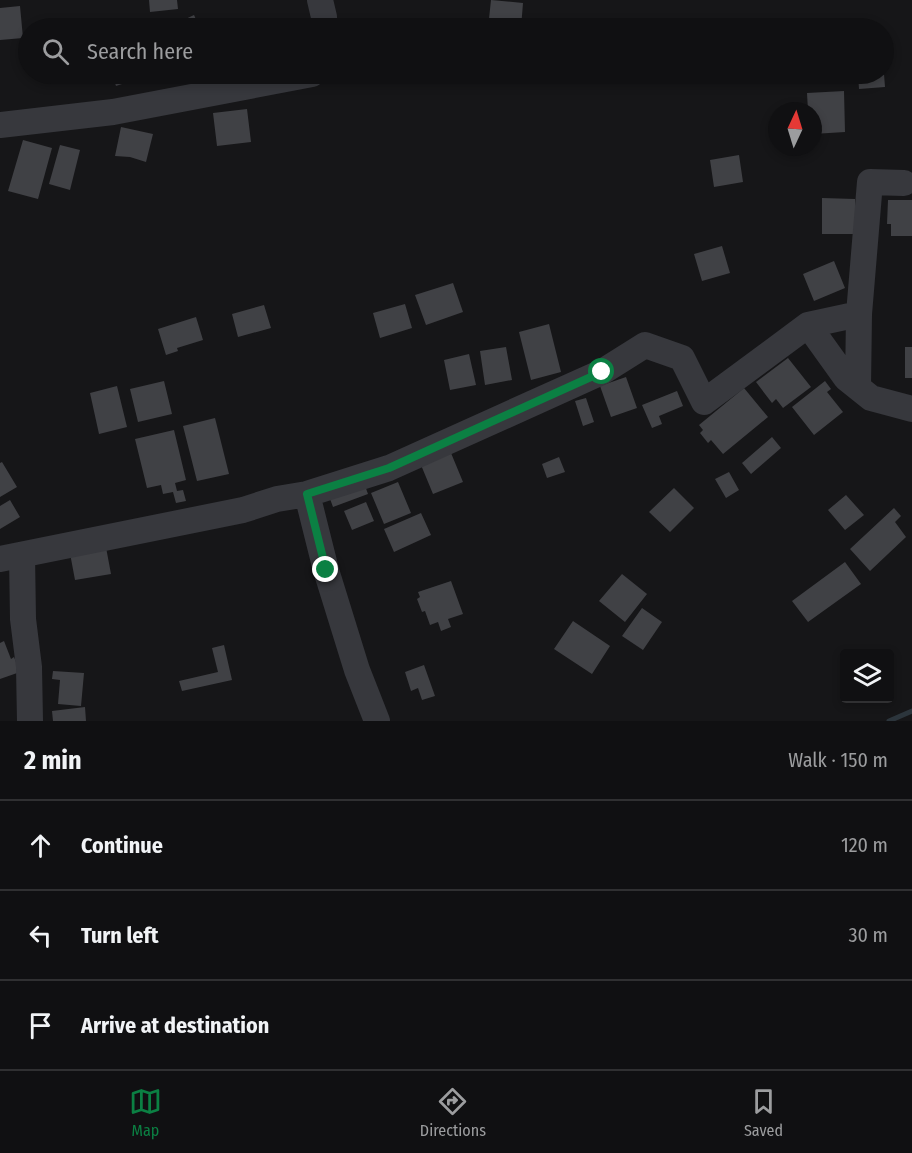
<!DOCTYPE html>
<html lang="en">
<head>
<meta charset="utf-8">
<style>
	:root { --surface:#101012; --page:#19191b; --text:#f1f3f6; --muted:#9c9d9f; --line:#303032; --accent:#0b8043 }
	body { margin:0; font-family:"Fira Sans Condensed",sans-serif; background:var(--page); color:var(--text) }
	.controls { position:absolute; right:18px; bottom:18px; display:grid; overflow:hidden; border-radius:6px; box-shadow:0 3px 9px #0003 }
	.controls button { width:54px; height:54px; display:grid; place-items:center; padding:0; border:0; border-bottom:2px solid var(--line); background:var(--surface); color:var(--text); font:30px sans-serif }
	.compass { position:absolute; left:768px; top:102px; width:54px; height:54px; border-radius:50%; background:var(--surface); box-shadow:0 3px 9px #0003; rotate:4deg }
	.stop { position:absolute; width:18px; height:18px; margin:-14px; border:4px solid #0b8043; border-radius:50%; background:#fff }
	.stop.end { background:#0b8043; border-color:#fff; box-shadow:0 2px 6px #0008 }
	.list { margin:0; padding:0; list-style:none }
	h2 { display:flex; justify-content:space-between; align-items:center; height:78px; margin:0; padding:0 24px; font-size:26px }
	h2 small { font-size:20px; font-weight:400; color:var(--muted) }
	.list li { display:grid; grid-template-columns:39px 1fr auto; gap:18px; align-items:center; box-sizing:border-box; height:90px; padding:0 24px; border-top:2px solid var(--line) }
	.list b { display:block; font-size:22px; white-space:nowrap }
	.list em { font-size:20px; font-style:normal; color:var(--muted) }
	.icon { flex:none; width:33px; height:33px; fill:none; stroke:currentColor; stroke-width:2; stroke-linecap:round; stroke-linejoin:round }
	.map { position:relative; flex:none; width:912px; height:721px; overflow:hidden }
	.search { position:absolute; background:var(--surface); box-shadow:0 3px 9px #0003; left:18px; right:18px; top:18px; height:66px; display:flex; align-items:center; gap:15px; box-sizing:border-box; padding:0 21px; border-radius:33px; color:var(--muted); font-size:22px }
	.sheet { height:348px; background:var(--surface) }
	nav { display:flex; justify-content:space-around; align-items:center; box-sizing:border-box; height:84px; border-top:2px solid var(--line); background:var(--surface); font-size:16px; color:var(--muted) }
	nav a { display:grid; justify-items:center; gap:3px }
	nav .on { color:var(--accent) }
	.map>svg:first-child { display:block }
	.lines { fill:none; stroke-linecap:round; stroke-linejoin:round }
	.stream { stroke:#2c353c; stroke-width:5 }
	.building { fill:#404145 }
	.minor { stroke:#37383d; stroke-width:26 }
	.route { stroke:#0b8043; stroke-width:8 }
</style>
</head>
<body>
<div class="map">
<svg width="912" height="721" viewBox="0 0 912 721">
	<rect width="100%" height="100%" fill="#161618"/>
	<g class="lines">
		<path class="stream" d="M889,721L912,711"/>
	</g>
	<path class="building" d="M149,0H177L178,9L150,12Z
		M491,0L523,3L521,28H488Z
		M20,6L23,38L0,40V8Z
		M194,15L200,28H177L175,24Z
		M112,74H136L137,79L116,86Z
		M858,74H884L885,87L859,89Z
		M844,91L845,132L813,134V111H808L807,93Z
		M247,109L251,142L217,146L213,113Z
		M121,127L153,134L146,162L130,157L115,156Z
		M23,140L52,148L38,199L8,191Z
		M60,145L80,150L70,190L49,184Z
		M739,155L743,182L714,187L710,160Z
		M822,198L855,199V234H822Z
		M888,200H912V236H891V224H887Z
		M722,246L730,273L702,281L694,254Z
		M834,261L845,288L814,301L803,274Z
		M453,283L463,312L426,325L415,295Z
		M405,304L412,328L380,338L373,313Z
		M264,305L271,328L238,337L232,314Z
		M196,317L203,340L177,348L178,351L166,355L158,329Z
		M549,324L561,372L531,380L519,332Z
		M506,347L512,380L485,385L480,351Z
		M905,347H912V378H905Z
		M469,354L476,385L450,390L444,360Z
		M788,358L811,387L783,408L776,399L772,403L756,382Z
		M626,377L637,408L611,417L600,386Z
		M164,381L172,414L138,422L130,389Z
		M825,381L831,389L827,392L843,412L814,435L792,407Z
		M117,386L127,427L99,434L90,393Z
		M744,388L768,417L723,454L711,440L708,443L700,433L703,430L699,425Z
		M677,391L683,406L659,416L662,424L652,428L642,405Z
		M586,398L594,422L583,426L575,401Z
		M215,418L229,474L197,481L183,426Z
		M174,430L186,480L175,483L177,491L183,490L186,501L176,503L173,492L163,494L161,485L147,488L135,439Z
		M772,437L781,448L751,474L742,463Z
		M451,453L463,482L433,494L421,465Z
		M559,457L565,472L547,478L542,464Z
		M2,462L17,487L0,497V463Z
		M729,472L739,490L726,498L715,479Z
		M398,482L411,513L384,524L371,493Z
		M364,483L368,494L333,507L329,496Z
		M674,488L694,508L670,532L649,512Z
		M846,495L864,515L845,530L828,510Z
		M10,500L20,517L0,529V506Z
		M366,502L374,521L352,530L344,511Z
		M894,508L901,516L895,522L906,537L870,571L850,549Z
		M421,513L431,535L394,552L384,529Z
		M105,542L111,574L75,580L69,548Z
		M845,562L861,584L808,622L792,601Z
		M622,574L647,594L625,622L599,601Z
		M451,581L463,614L448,619L451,627L441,631L438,622L430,625L425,611L422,612L417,599L420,597L418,592Z
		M642,608L662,622L643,650L622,636Z
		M573,621L610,646L592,674L554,649Z
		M4,641L11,659L14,657L20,672L0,679V643Z
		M224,645L232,680L182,691L179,681L218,672L212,648Z
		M424,665L435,696L422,700L418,688L411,691L405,672Z
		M53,671L84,673L81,706L58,704L60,680L52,679Z
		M85,707L86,721H53L52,711Z"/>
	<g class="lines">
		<path class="minor" d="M320,0L324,17V28
			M0,125L113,112L312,74
			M859,314L870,182L904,183
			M808,325L859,314L858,387
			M307,494L326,570L357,670L377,721
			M22,555L23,619L29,667L30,721
			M0,559L243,510L277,499L307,494L389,468L602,372L645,345L682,358L704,402L808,325L846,378L871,398L912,409"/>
	</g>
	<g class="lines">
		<path class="route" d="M326,570L307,494L389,468L602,372"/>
	</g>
</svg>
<div class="controls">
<button><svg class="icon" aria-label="layers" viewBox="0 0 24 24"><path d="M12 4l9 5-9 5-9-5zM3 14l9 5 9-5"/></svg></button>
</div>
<svg class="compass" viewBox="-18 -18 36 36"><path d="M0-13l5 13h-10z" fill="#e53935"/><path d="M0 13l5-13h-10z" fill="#9c9d9f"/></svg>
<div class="stop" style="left:602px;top:372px"></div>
<div class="stop end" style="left:326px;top:570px"></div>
<div class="search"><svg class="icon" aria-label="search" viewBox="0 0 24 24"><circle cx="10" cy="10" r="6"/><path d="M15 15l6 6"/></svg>Search here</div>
</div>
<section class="sheet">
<h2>2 min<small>Walk · 150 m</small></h2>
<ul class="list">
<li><svg class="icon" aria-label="ahead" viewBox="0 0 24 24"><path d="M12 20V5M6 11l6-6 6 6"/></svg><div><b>Continue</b></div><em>120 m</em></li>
<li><svg class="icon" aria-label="left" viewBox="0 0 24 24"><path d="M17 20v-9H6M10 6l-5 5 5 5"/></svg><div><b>Turn left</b></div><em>30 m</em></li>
<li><svg class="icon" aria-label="arrive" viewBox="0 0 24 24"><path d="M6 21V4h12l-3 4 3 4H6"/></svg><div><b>Arrive at destination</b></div></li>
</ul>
</section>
<nav>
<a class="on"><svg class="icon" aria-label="map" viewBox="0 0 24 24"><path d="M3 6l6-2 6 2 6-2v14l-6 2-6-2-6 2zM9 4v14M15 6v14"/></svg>Map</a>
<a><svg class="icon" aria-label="directions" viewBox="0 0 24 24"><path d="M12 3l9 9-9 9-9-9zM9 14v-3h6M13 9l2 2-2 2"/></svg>Directions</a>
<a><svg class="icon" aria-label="saved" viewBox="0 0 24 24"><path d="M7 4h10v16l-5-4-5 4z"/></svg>Saved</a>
</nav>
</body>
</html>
